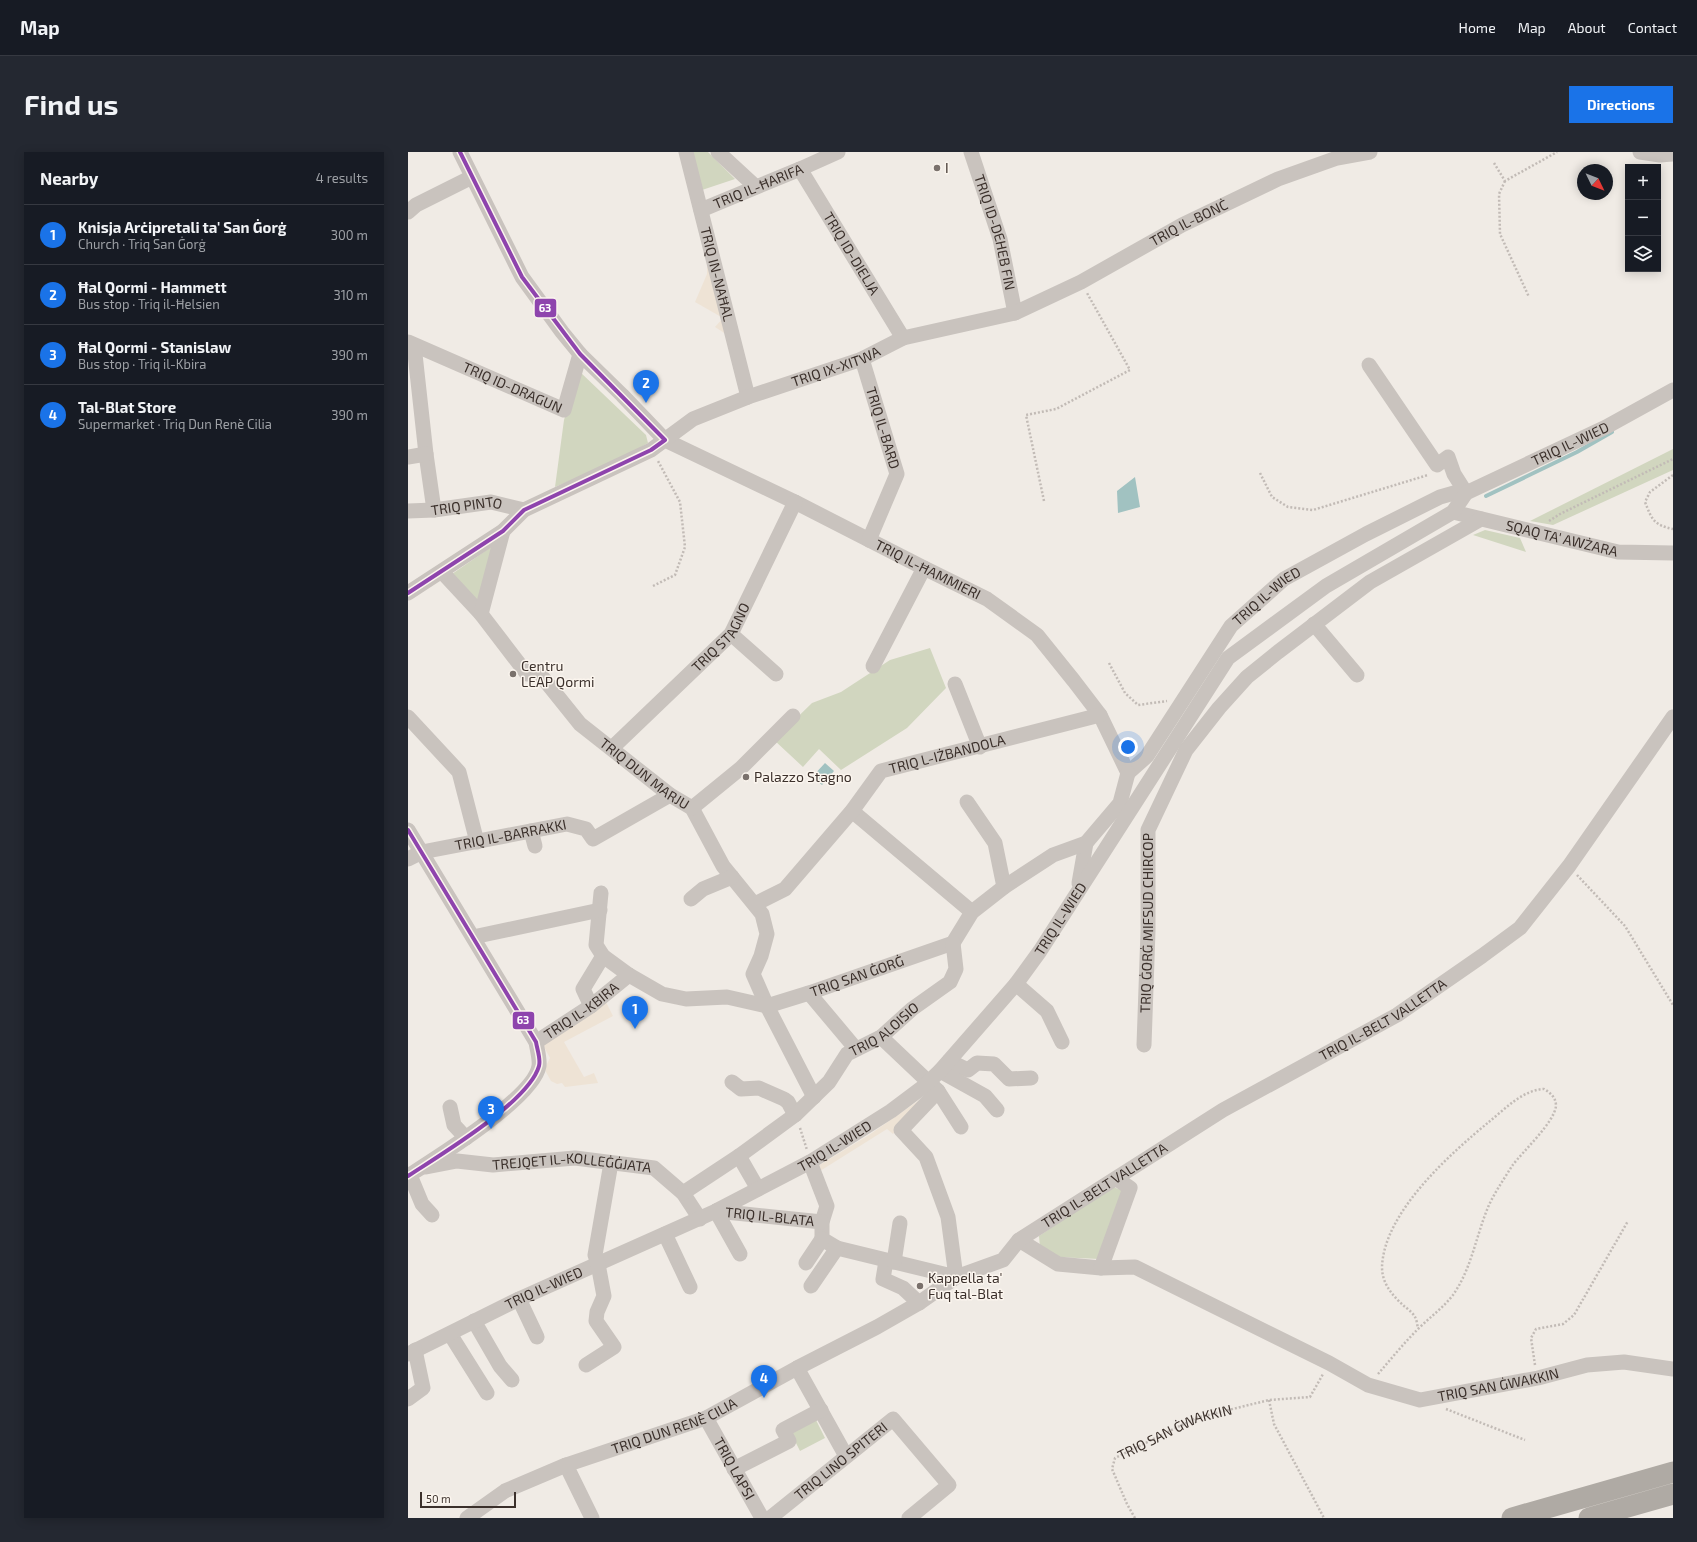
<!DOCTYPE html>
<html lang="en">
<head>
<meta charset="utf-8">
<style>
	:root { --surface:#171b24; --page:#242831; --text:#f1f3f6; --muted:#9ea1a6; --line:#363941; --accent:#1a73e8 }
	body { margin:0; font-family:"Exo 2",sans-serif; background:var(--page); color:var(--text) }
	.controls { position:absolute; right:12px; top:12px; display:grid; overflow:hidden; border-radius:0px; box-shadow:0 2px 10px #0003 }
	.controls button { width:36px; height:36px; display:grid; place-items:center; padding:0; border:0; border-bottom:1px solid var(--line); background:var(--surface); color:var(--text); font:20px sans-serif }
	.compass { position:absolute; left:1169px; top:12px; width:36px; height:36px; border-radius:50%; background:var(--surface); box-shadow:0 2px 10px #0003; rotate:133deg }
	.scale { position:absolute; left:12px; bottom:10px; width:96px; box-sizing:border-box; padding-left:4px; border:2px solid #3b302b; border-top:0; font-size:11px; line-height:14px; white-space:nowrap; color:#3b302b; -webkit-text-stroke:3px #fbf5ee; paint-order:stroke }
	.you { position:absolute; left:720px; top:595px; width:14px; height:14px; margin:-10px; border:3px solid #fff; border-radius:50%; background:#1a73e8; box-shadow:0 0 0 6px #1a73e833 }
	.badge { display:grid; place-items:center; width:26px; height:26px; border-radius:50%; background:var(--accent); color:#fff; font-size:13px; font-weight:700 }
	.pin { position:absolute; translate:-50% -33px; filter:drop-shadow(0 1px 2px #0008) }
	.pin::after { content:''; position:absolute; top:21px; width:14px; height:12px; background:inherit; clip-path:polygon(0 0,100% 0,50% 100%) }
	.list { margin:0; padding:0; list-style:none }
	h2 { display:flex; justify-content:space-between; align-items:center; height:52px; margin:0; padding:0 16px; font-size:17px }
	h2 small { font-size:13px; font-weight:400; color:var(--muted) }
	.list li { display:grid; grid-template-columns:26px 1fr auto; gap:12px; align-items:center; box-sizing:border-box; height:60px; padding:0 16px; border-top:1px solid var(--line) }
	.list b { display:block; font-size:15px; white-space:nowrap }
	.list p { margin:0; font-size:13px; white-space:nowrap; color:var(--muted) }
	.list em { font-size:13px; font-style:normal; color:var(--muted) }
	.icon { flex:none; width:22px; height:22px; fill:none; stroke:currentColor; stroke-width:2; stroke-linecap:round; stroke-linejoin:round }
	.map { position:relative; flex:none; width:1265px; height:1366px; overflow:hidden; border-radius:0px }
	header { display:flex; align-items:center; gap:24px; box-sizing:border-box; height:56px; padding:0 20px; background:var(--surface); border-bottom:1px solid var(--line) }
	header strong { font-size:19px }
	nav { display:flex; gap:22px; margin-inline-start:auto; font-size:14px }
	.intro { display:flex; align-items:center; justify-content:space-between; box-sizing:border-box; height:96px; padding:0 24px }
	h1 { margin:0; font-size:28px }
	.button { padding:10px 18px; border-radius:0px; background:var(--accent); color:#fff; font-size:14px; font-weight:700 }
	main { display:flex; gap:24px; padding:0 24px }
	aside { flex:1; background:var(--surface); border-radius:0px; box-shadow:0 2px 10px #0003 }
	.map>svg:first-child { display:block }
	.green { fill:#d1d6bf }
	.plaza { fill:#eee3d5 }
	.water { fill:#a1c2c1 }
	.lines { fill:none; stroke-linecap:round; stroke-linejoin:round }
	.stream { stroke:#a1c2c1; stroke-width:4 }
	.path { stroke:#c2bbb6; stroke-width:2.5; stroke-dasharray:2 2; stroke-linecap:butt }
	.minor { stroke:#c9c3be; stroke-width:15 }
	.highway { stroke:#afaaa4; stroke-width:21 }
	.bus-1-casing { stroke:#fbf5ee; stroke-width:7 }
	.bus-1 { stroke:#8e44ad; stroke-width:4 }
	.poi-dot { fill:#7a716c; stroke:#fbf5ee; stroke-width:1.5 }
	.labels { text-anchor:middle; stroke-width:3; stroke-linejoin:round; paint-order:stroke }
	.poi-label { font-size:14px; fill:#3b302b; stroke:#fbf5ee; text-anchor:start }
	.street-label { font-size:14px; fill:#3b302b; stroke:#fbf5ee }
	.line-badge { stroke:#fbf5ee; stroke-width:1.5 }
	.badge-label { font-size:11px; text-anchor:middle; font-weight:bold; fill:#fff }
</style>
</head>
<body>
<header>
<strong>Map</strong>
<nav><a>Home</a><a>Map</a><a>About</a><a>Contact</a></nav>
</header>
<div class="intro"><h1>Find us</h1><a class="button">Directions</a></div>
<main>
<aside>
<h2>Nearby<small>4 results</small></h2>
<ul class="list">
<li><span class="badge">1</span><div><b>Knisja Arċipretali ta' San Ġorġ</b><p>Church · Triq San Ġorġ</p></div><em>300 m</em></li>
<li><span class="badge">2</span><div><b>Ħal Qormi - Hammett</b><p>Bus stop · Triq il-Ħelsien</p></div><em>310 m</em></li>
<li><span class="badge">3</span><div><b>Ħal Qormi - Stanislaw</b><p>Bus stop · Triq il-Kbira</p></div><em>390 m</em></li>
<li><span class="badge">4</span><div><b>Tal-Blat Store</b><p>Supermarket · Triq Dun Renè Cilia</p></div><em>390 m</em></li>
</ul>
</aside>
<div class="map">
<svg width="1265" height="1366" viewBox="0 0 1265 1366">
	<rect width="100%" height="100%" fill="#f0ebe5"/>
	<path class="green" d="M285,0H300L327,27L294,38Z
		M171,219L238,283L240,291L211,308L147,335L156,268Z
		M1265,297V318L1145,373L1122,369Z
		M1077,378L1112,386L1118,400L1065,383Z
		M89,391L71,452L44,422Z
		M522,496L538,536L499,576L433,618L411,597L395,615L366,588L404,551L433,540L482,508Z
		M705,1035L716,1039L691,1107L649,1105L632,1096L631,1084Z
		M406,1264L417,1286L392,1299L381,1277Z"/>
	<path class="plaza" d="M299,113L333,192L307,175L315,166L287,150L299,122Z
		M197,848L205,864L156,890L176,925L186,921L190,931L157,935L154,931L149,932L143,929L138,920L137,916L142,906L135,893Z
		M520,942L522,944L485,982L479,977L412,1019L410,1014L461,983Z"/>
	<path class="water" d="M727,325L732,355L710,361L709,339Z
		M417,611L426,619L414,633L404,625Z"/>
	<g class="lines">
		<path class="stream" d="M1078,344L1169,300L1204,280"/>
		<g class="path">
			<path d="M1086,11L1097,29L1149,0"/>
			<path d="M1097,29L1091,42L1092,82L1121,145"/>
			<path d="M852,321L864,345L880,355L905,358L1020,323"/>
			<path d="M1265,323L1242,340L1237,350C1244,368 1246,373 1265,377"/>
			<path d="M636,349L618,263L648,257L722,218L679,141"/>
			<path d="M1141,369L1152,362L1265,307"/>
			<path d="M245,434L267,423L277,395L272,350L250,309"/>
			<path d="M701,511L717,541L730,553L759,549"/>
			<path d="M1169,723L1217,774L1265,853"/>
			<path d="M392,976L399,998"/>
			<path d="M1127,1213L1123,1186L1128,1177L1155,1172L1166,1163L1220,1069"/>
			<path d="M970,1222C983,1207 996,1191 1010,1177C1022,1165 1035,1156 1045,1143C1064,1116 1068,1083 1081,1053C1087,1040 1096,1027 1104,1014C1115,999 1146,971 1148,954C1148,946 1143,941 1136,937C1115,938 1098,956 1082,969C1042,1002 976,1060 974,1115C974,1132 985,1144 996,1154C1000,1157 1005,1161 1007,1165C1009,1168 1009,1173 1010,1176"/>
			<path d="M861,1248L866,1272L916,1366"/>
			<path d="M1038,1257L1117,1288"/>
			<path id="s1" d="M727,1366L719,1352L704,1317L707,1306L788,1266L861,1248L902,1245L915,1222"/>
		</g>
		<g class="minor">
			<path id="s2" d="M52,0L114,125L154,180L172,202L214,243L257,288L387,350L516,416L579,447L629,483L666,529L692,563L720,621"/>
			<path id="s3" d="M278,0L340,245"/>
			<path d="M310,0L348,35"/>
			<path id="s4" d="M563,0L592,87L607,161"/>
			<path d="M1232,0L1252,3L1265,2"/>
			<path id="s5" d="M392,17L495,186"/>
			<path id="s6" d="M293,58L392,17L430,0"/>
			<path d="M0,60L8,53L64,25"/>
			<path id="s7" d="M0,190L156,258L172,202"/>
			<path d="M6,193L18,302L26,358"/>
			<path id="s8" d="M454,207L489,322L461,388"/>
			<path d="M961,213L1029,313L1040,305L1046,322L1058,341"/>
			<path d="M0,305L18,302"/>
			<path id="s9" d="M0,359L26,358L83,350L116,358"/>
			<path id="s10" d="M1045,360L1210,400L1265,401"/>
			<path id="s11" d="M34,420L73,462L119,522L131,521L172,572L262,643L284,656L315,714L354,762L359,782L353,804L345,822L359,854L406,945"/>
			<path id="s12" d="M0,441L95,379L116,358L243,298L285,267L340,245L454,207L495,186L607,161L673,130L774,73L870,27L929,6L962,0"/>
			<path d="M73,462L95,379"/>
			<path d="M906,472L949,523"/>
			<path d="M323,482L368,522"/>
			<path d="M465,514L516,416"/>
			<path d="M547,532L572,595"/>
			<path d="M0,565L51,620L69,690"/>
			<path id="s13" d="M204,596L323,482L387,350"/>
			<path id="s14" d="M720,621L739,604L823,474L876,427L958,382L1032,345L1046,341H1058"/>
			<path d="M559,650L587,691L596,735"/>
			<path d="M284,656L333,616L385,564"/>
			<path d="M444,659L564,760"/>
			<path d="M0,678L128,890C129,897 132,907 131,914C126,946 28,1006 0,1024"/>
			<path d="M123,679L127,694"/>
			<path id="s15" d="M0,707L14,700L159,672L178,677L185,687L262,643"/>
			<path d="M671,731L678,691"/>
			<path id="s16" d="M193,741L188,793L195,804L221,823L254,842L278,847L319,845L359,854L401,841L545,791L564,760L596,735L645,703L678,691L712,651L720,621"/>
			<path d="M283,747L295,737L324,725"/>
			<path id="s17" d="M347,752L377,737L444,659L473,619L692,563"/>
			<path d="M65,785L192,758"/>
			<path d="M608,832L639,859L654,890"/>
			<path d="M401,841L448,897"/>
			<path d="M183,854L175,837L195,804"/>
			<path d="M473,885L530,939L553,975"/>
			<path id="s18" d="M128,890L183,854L221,823"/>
			<path id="s19" d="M736,893L740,779V678L778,598L811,556L839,525L870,500L962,430L1073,367"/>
			<path d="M541,909L560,918L569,911L586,912L601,927L623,926"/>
			<path d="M532,919L577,944L589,958"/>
			<path d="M324,930L333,937L351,936L376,947L380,950L387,963"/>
			<path d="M42,955L46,973L58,986"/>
			<path d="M331,1004L350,1037"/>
			<path d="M402,1010L419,1054L414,1070V1087L429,1096L548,1125L540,1065L518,1005L493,978L530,939"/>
			<path id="s20" d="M18,1015L49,1009L85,1013L167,1006L246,1016L275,1041L292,1067"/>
			<path d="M2,1023L14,1052L24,1063"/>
			<path id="s21" d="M275,1041L331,1004L387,963L421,930L439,902L473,885L504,857L542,830L548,817L545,791"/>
			<path id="s22" d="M308,1059L414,1070"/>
			<path d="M308,1059L332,1102"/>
			<path d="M257,1082L282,1135"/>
			<path id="s23" d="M611,1088L650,1112L693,1116L727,1115L921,1211L960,1233L1012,1248L1130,1226L1179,1213L1216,1210L1265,1217"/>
			<path d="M478,1109L475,1127L495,1136L511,1151"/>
			<path d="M486,1110L492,1071"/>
			<path d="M398,1111L414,1087"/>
			<path d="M693,1116L722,1036L709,1027"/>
			<path d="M403,1134L429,1096"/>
			<path d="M111,1147L129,1185"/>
			<path d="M66,1169L92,1214L104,1228"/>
			<path d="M42,1182L79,1241"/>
			<path id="s24" d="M0,1202L111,1147L308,1059L402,1010L483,959L515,935L532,919L608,832L632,799L820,506L918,434L1045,360L1058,341L1198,275L1265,238"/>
			<path d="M178,1213L206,1195L188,1169L189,1160L196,1144L190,1112L187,1103L203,1011"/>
			<path d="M389,1216L438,1304"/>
			<path d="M0,1247L15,1236L7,1198"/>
			<path id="s25" d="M298,1266L354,1366"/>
			<path d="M158,1313L184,1366"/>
			<path d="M326,1317L381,1289L375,1278L413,1258"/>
			<path id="s26" d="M59,1366L97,1339L158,1313L298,1266L389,1216L469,1175L511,1151L548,1125L595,1108L611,1088L815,958L989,863L1074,804L1112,776L1161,714L1265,565"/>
			<path id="s27" d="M362,1366L485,1267L541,1333L501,1366"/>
		</g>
		<path class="highway" d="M1104,1366L1265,1320
			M1181,1366L1265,1342"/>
		<defs>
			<path id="bus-1" d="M52,0L114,125L172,202L257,288
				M0,441L95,379L116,358L243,298L257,288
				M0,678L128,890C129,897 133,907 131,914C121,950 32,1003 0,1024"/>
		</defs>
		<use href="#bus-1" class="bus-1-casing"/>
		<use href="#bus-1" class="bus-1"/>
	</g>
	<g class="poi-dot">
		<circle cx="529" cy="16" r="4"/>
		<circle cx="105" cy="522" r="4"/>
		<circle cx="338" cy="625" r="4"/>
		<circle cx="512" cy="1134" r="4"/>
	</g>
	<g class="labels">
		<g class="poi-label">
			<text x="537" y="21">I</text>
			<text x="113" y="519">Centru<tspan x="113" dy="16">LEAP Qormi</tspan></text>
			<text x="346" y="630">Palazzo Stagno</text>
			<text x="520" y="1131">Kappella ta'<tspan x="520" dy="16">Fuq tal-Blat</tspan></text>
		</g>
		<g class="street-label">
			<text dy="5" stroke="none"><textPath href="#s6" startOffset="62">TRIQ IL-ĦARIFA</textPath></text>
			<text dy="5" stroke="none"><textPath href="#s12" startOffset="872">TRIQ IL-BONĊ</textPath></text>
			<text dy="5" stroke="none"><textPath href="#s4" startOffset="84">TRIQ ID-DEHEB FIN</textPath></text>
			<text dy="5" stroke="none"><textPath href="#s5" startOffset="99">TRIQ ID-DIELJA</textPath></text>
			<text dy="5" stroke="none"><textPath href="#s3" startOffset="126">TRIQ IN-NAĦAL</textPath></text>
			<text dy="5" stroke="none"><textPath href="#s12" startOffset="488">TRIQ IX-XITWA</textPath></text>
			<text dy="5" stroke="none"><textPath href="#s7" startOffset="114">TRIQ ID-DRAGUN</textPath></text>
			<text dy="5" stroke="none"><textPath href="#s8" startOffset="72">TRIQ IL-BARD</textPath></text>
			<text dy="5" stroke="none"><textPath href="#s24" startOffset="1516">TRIQ IL-WIED</textPath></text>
			<text dy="5" stroke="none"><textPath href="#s9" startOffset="59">TRIQ PINTO</textPath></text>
			<text dy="5" stroke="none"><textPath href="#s10" startOffset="112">SQAQ TA' AWŻARA</textPath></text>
			<text dy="5" stroke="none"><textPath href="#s2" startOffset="650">TRIQ IL-ĦAMMIERI</textPath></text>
			<text dy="5" stroke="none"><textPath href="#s14" startOffset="227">TRIQ IL-WIED</textPath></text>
			<text dy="5" stroke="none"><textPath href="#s13" startOffset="156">TRIQ STAGNO</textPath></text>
			<text dy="5" stroke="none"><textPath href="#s17" startOffset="254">TRIQ L-IŻBANDOLA</textPath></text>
			<text dy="5" stroke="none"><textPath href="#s11" startOffset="292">TRIQ DUN MARJU</textPath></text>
			<text dy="5" stroke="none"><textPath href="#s15" startOffset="106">TRIQ IL-BARRAKKI</textPath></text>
			<text dy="5" stroke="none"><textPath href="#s24" startOffset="799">TRIQ IL-WIED</textPath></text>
			<text dy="5" stroke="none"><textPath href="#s19" startOffset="122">TRIQ ĠORĠ MIFSUD CHIRCOP</textPath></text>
			<text dy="5" stroke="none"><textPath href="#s16" startOffset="337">TRIQ SAN ĠORĠ</textPath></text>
			<text dy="5" stroke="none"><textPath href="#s18" startOffset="55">TRIQ IL-KBIRA</textPath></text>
			<text dy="5" stroke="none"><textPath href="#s26" startOffset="1049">TRIQ IL-BELT VALLETTA</textPath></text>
			<text dy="5" stroke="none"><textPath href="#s21" startOffset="262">TRIQ ALOISIO</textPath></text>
			<text dy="5" stroke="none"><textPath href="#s24" startOffset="475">TRIQ IL-WIED</textPath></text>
			<text dy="5" stroke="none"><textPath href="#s20" startOffset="147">TREJQET IL-KOLLEĠĠJATA</textPath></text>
			<text dy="5" stroke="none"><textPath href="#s26" startOffset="725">TRIQ IL-BELT VALLETTA</textPath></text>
			<text dy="5" stroke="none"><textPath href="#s22" startOffset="54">TRIQ IL-BLATA</textPath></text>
			<text dy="5" stroke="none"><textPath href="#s24" startOffset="151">TRIQ IL-WIED</textPath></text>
			<text dy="5" stroke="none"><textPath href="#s23" startOffset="518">TRIQ SAN ĠWAKKIN</textPath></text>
			<text dy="5" stroke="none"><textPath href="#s26" startOffset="228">TRIQ DUN RENÈ CILIA</textPath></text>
			<text dy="5" stroke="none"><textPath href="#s1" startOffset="131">TRIQ SAN ĠWAKKIN</textPath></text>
			<text dy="5" stroke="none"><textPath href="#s27" startOffset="91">TRIQ LINO SPITERI</textPath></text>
			<text dy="5" stroke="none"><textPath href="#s25" startOffset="58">TRIQ LAPSI</textPath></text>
		</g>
	</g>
	<g class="line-badge">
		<rect x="126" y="146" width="23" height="20" rx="4" fill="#8e44ad"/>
		<rect x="104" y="859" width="23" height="19" rx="4" fill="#8e44ad"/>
	</g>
	<g class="badge-label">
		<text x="137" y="160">63</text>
		<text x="115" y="872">63</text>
	</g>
</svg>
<div class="controls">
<button>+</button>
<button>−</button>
<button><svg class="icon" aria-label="layers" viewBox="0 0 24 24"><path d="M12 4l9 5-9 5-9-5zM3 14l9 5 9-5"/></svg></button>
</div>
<svg class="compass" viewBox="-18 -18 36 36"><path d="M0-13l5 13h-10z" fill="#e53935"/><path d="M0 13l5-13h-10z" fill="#9ea1a6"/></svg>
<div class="scale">50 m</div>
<div class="you"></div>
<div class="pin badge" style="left:227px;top:877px">1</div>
<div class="pin badge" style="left:238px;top:251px">2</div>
<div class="pin badge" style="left:83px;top:977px">3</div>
<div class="pin badge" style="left:356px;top:1246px">4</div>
</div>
</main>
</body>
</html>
